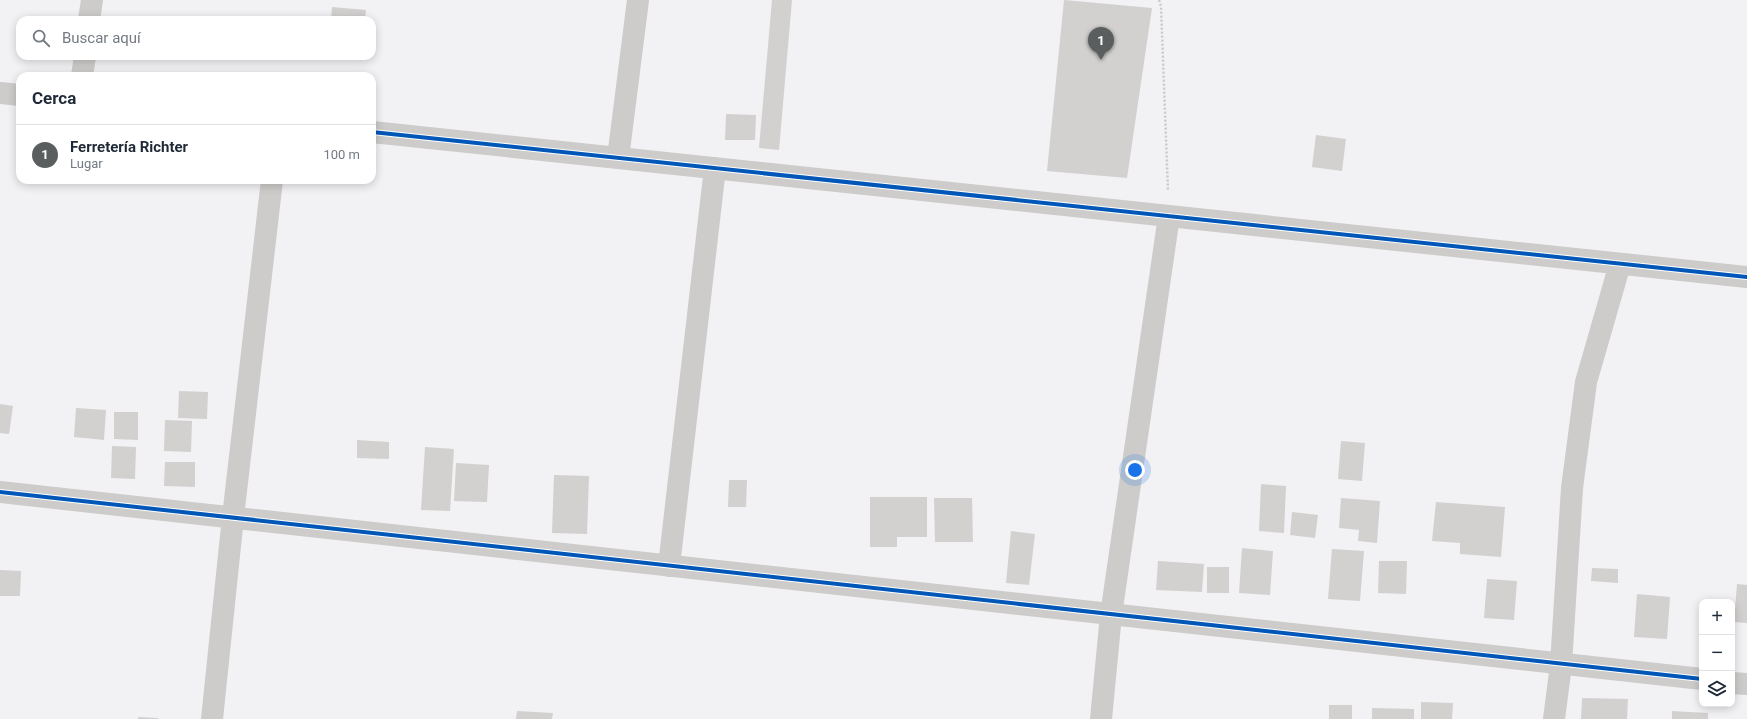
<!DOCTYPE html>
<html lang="es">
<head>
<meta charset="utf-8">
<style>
	:root { --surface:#fff; --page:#f2f2f3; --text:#1f2937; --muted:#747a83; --line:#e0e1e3; --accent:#5a5e5f }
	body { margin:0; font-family:Roboto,sans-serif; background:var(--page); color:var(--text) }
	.controls { position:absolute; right:12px; bottom:12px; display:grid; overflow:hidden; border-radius:8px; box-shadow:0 2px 10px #0003 }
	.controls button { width:36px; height:36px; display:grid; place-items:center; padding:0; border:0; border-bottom:1px solid var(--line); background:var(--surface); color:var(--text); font:20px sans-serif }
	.you { position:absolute; left:1135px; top:470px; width:14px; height:14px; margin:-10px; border:3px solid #fff; border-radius:50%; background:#1a73e8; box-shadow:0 0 0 6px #1a73e833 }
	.badge { display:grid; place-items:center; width:26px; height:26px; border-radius:50%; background:var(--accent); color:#fff; font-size:13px; font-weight:700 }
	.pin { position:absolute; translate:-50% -33px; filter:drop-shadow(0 1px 2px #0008) }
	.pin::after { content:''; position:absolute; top:21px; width:14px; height:12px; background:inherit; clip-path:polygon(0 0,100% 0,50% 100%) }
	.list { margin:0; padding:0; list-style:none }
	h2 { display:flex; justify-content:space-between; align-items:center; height:52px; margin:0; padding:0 16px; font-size:17px }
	h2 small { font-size:13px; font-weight:400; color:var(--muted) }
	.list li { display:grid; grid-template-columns:26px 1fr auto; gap:12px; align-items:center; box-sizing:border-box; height:60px; padding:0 16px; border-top:1px solid var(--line) }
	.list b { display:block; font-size:15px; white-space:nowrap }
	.list p { margin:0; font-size:13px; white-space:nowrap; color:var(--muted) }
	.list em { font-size:13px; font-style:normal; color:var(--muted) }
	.icon { flex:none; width:22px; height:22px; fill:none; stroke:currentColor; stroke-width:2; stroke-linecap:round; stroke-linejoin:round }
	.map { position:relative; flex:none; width:1747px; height:719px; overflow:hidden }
	.search { position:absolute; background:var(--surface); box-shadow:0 2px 10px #0003; left:16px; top:16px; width:360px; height:44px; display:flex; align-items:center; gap:10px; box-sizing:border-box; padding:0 14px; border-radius:12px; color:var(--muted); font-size:15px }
	.panel { position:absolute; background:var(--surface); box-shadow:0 2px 10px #0003; left:16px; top:72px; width:360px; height:112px; border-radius:12px }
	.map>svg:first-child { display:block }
	.building { fill:#d2d1d0 }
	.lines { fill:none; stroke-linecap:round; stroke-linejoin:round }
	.path { stroke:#c9c9c8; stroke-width:2.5; stroke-dasharray:2 2; stroke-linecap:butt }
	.minor { stroke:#cdccca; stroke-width:22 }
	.cycleway-casing { stroke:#fff; stroke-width:6 }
	.cycleway { stroke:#0057b8; stroke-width:4 }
</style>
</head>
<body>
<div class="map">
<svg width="1747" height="719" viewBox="0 0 1747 719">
	<rect width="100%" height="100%" fill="#f2f1f4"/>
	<path class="building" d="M772,0H792L779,150L759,148Z
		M1064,0L1152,8L1127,178L1047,171Z
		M332,7L366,10L365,20H331Z
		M328,56H362V60L328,58Z
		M726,114L756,115L755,140H725Z
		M1316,135L1346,139L1342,171L1312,167Z
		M179,391L208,392L207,419L178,418Z
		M0,404L13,406L9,434L0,433Z
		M76,408L106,410L104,440L74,437Z
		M114,412H138V440L114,439Z
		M165,420L192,421L191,452L164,451Z
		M357,440L389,442V459L357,458Z
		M1341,441L1365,443L1362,481L1338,479Z
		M112,446L136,447L135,479L111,478Z
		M425,447L454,449L450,511L421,510Z
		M165,462H195V487L164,486Z
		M456,463L489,465L487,502L454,501Z
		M554,475L589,476L587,534L552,533Z
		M729,480H747L746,507H728Z
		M1261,484L1286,486L1284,533L1259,531Z
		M870,497H927V537H897V547H870Z
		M934,498H972L973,542H935Z
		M1341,498L1380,501L1377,543L1358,541L1359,530L1339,528Z
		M1436,502L1505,507L1501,557L1460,554V543L1432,541Z
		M1292,512L1318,515L1315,538L1290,535Z
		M1011,531L1035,534L1029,585L1006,583Z
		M1242,548L1273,551L1270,595L1239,593Z
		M1332,549L1364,551L1360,601L1328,599Z
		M1158,561L1204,564L1202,592L1156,590Z
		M1379,561H1407L1406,594L1378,593Z
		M1207,567H1229V593H1207Z
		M1592,568L1618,569V583L1591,581Z
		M0,570L21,571L20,596H0Z
		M1487,579L1517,581L1514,620L1484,618Z
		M1737,584L1747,585V623L1734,622Z
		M1637,594L1670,597L1667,639L1634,637Z
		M1582,698L1628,699L1627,719H1581Z
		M1421,702L1453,703L1452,719H1421Z
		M1329,705H1352V719H1329Z
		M1372,708L1414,709V719H1372Z
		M517,711L553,713L552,719H516Z
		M1672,711L1708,713V719H1672Z
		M138,717L158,718V719H138Z"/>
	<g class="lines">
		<path class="path" d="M1159,0L1161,6L1168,191"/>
		<path class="minor" d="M89,20L92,0
			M82,76L85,56
			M0,93L20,95
			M372,132L1747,277
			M618,158L638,0
			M0,492L1702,679
			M669,566L715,168
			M1732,683L1747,684
			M212,719L233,517L272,180
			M1101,719L1111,615L1169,216
			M1554,719L1561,665L1572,488L1586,382L1620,264"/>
		<defs>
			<path id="cycleway" d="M372,132L1747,277
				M0,492L1702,679"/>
		</defs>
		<use href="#cycleway" class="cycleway-casing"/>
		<use href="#cycleway" class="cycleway"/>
	</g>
</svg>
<div class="controls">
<button>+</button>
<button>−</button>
<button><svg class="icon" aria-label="layers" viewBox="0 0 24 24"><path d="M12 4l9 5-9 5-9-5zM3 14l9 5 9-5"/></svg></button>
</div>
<div class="you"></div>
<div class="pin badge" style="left:1101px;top:60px">1</div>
<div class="search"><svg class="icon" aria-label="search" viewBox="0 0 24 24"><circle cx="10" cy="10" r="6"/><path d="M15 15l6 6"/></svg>Buscar aquí</div>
<section class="panel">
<h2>Cerca<small></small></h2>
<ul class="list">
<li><span class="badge">1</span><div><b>Ferretería Richter</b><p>Lugar</p></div><em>100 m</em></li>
</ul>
</section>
</div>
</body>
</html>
